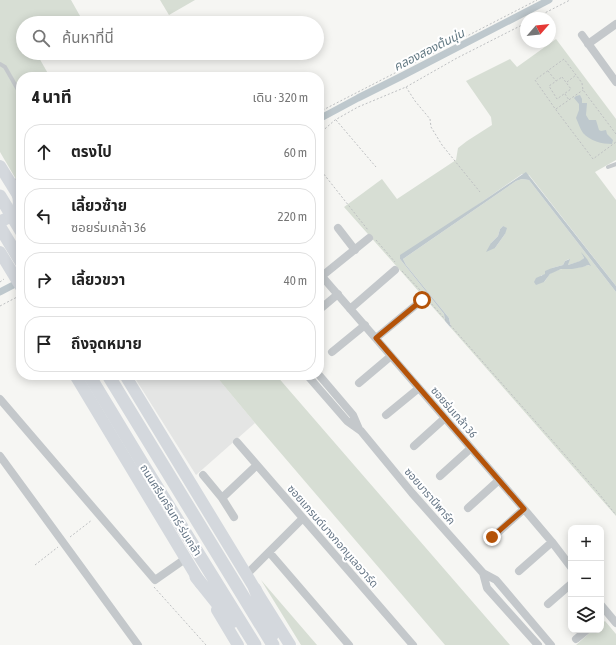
<!DOCTYPE html>
<html lang="th">
<head>
<meta charset="utf-8">
<style>
	:root { --surface:#fff; --page:#f6f6f6; --text:#222; --muted:#767676; --line:#e0e0e0 }
	body { margin:0; font-family:"Asap Condensed","Noto Sans Thai",sans-serif; background:var(--page); color:var(--text) }
	.controls { position:absolute; right:12px; bottom:12px; display:grid; overflow:hidden; border-radius:8px; box-shadow:0 2px 10px #0003 }
	.controls button { width:36px; height:36px; display:grid; place-items:center; padding:0; border:0; border-bottom:1px solid var(--line); background:var(--surface); color:var(--text); font:20px sans-serif }
	.compass { position:absolute; left:520px; top:12px; width:36px; height:36px; border-radius:50%; background:var(--surface); box-shadow:0 2px 10px #0003; rotate:62deg }
	.stop { position:absolute; width:12px; height:12px; margin:-9px; border:3px solid #b45309; border-radius:50%; background:#fff }
	.stop.end { background:#b45309; border-color:#fff; box-shadow:0 1px 4px #0008 }
	.list { margin:0; padding:0; list-style:none }
	h2 { display:flex; justify-content:space-between; align-items:center; height:52px; margin:0; padding:0 16px; font-size:17px }
	h2 small { font-size:13px; font-weight:400; color:var(--muted) }
	.list li { display:grid; grid-template-columns:26px 1fr auto; gap:12px; align-items:center; box-sizing:border-box; height:56px; margin:0 8px 8px; padding:0 8px; border:1px solid var(--line); border-radius:16px }
	.list b { display:block; font-size:15px; white-space:nowrap }
	.list p { margin:0; font-size:13px; white-space:nowrap; color:var(--muted) }
	.list em { font-size:13px; font-style:normal; color:var(--muted) }
	.icon { flex:none; width:22px; height:22px; fill:none; stroke:currentColor; stroke-width:2; stroke-linecap:round; stroke-linejoin:round }
	.map { position:relative; flex:none; width:616px; height:645px; overflow:hidden }
	.search { position:absolute; background:var(--surface); box-shadow:0 2px 10px #0003; left:16px; top:16px; width:308px; height:44px; display:flex; align-items:center; gap:10px; box-sizing:border-box; padding:0 14px; border-radius:22px; color:var(--muted); font-size:15px }
	.panel { position:absolute; background:var(--surface); box-shadow:0 2px 10px #0003; left:16px; top:72px; width:308px; height:308px; border-radius:16px }
	.map>svg:first-child { display:block }
	.built { fill:#e4e5e4 }
	.green { fill:#d7ded4; fill-rule:evenodd }
	.water { fill:#bec8cd }
	.lines { fill:none; stroke-linecap:round; stroke-linejoin:round }
	.canal { stroke:#bec8cd; stroke-width:7 }
	.path { stroke:#bec0c2; stroke-width:1; stroke-dasharray:2 2; stroke-linecap:butt }
	.lane { stroke:#c4c8cb; stroke-width:4 }
	.street { stroke:#c4c8cb; stroke-width:8 }
	.secondary { stroke:#d4d8dd; stroke-width:12 }
	.primary { stroke:#d4d8dd; stroke-width:13 }
	.route { stroke:#b45309; stroke-width:5 }
	.labels { text-anchor:middle; stroke-width:4; stroke-linejoin:round; paint-order:stroke }
	.street-label { font-size:11px; fill:#657585; stroke:#fff }
	.water-label { font-size:12px; font-style:italic; fill:#607781; stroke:#fff }
</style>
</head>
<body>
<div class="map">
<svg width="616" height="645" viewBox="0 0 616 645">
	<rect width="100%" height="100%" fill="#f6f6f3"/>
	<path class="built" d="M133,375H215L255,423L196,475Z"/>
	<path class="green" d="M0,0H71L84,23H23V53H43L38,56L50,77H21L20,186L0,152Z
		M160,0H195L169,15Z
		M556,39L616,119V160L595,172L616,200V286L529,175L522,174L400,259L444,314L445,321L344,207L382,179L397,199L456,160L458,148L467,141L492,125L491,117L466,81L510,59L517,67Z
		M522,179L529,180L616,292V516L451,328L449,318L406,265L403,259L516,181ZM503,226L505,234L495,248L491,243L498,236L500,229ZM582,254L590,266L588,265C576,270 559,266 550,274C548,276 546,280 544,282L541,275H545L552,268L563,265L565,261L569,259L568,265L581,261L584,258Z
		M215,375H276L510,645H445L255,423Z
		M261,580L317,645H301Z
		M605,621L616,634V645H576L593,630H601V624Z"/>
	<path class="water" d="M580,95L582,99V103H587L586,115L589,120H596L599,130L601,131L606,130L607,134L613,140L612,144C602,144 590,141 583,133C580,129 578,122 576,118L579,110V104L574,98L576,96Z
		M526,172L616,286V292L529,180L522,179L516,181L403,259L406,265L449,318L451,328L445,321L444,314L400,259V255L483,201Z
		M503,226L507,228L505,234L495,248L486,252L491,243L498,236L500,229Z
		M581,252L587,259L591,266L588,265L583,267L572,269H561L550,274L544,282L536,285L534,282L536,278L545,274V271L552,268L563,265L565,261L570,259L568,265L580,261L584,258Z"/>
	<g class="lines">
		<path class="canal" d="M319,119L358,98L400,77L549,0
			M0,292L21,281"/>
		<path class="path" d="M535,18L570,0
			M548,71L556,81
			M562,77L571,89L557,99L549,86Z
			M567,82L576,75
			M406,87L415,101L430,119L431,127L442,145L480,192
			M565,94L569,100
			M556,109L583,90
			M319,112L537,0
			M336,120L376,167
			M319,134L335,120L358,107L406,87L457,58L526,23
			M616,134L583,90L582,83L564,59L535,80L556,110L593,159L616,142
			M319,168L368,230
			M376,240L395,262
			M402,271L422,292
			M0,282L4,279
			M429,301L596,490L616,515
			M0,306L19,296
			M70,537L92,520
			M35,565L58,547
			M154,587L206,645"/>
		<path class="lane" d="M0,64L5,67L21,95
			M608,167L616,164"/>
		<path class="street" d="M582,35L616,82
			M588,44L616,24
			M12,185L21,180
			M338,228L355,250
			M319,273L524,509L552,542L571,567
			M322,276L369,238
			M350,309L395,270
			M319,310L338,294
			M376,338L422,300
			M332,352L365,325
			M307,375L347,421L361,431L412,493L483,573L496,580L551,645
			M319,375L353,415L359,429
			M359,383L391,356
			M0,399L155,580L185,559
			M386,415L419,388
			M237,442L413,645
			M414,446L445,418
			M0,456L138,645
			M203,475L222,498L234,517
			M440,476L471,448
			M222,498L257,465
			M468,508L499,480
			M493,537L524,509
			M269,552L349,645
			M519,571L552,542
			M483,573L487,588L538,645
			M246,575L303,518
			M548,604L571,584
			M601,605L616,623
			M576,639L587,630"/>
		<path class="secondary" d="M0,166L21,200
			M0,221C14,217 23,209 17,193
			M0,252L21,287
			M75,375L201,584
			M125,375L255,589L290,645
			M217,610L238,645"/>
		<path class="primary" d="M0,196L21,231
			M0,227L21,262
			M89,375L144,466L255,645
			M108,375L273,645
			M196,577L232,622
			M255,589L273,634"/>
	</g>
	<g class="lines">
		<path class="route" d="M422,300L376,338L524,509L492,537"/>
	</g>
	<g class="labels">
		<g class="street-label">
			<text transform="translate(454 412) rotate(49)" y="4">ซอยร่มเกล้า 36</text>
			<text transform="translate(430 496) rotate(49)" y="4">ซอยบารานีพาร์ค</text>
			<text transform="translate(171 510) rotate(58)" y="4">ถนนศรีนครินทร์-ร่มเกล้า</text>
			<text transform="translate(333 536) rotate(49)" y="4">ซอยแกรนด์บางกอกบูเลอวาร์ด</text>
		</g>
		<g class="water-label">
			<text transform="translate(429 50) rotate(-27)" y="4">คลองสองต้นนุ่น</text>
		</g>
	</g>
</svg>
<div class="controls">
<button>+</button>
<button>−</button>
<button><svg class="icon" aria-label="layers" viewBox="0 0 24 24"><path d="M12 4l9 5-9 5-9-5zM3 14l9 5 9-5"/></svg></button>
</div>
<svg class="compass" viewBox="-18 -18 36 36"><path d="M0-13l5 13h-10z" fill="#e53935"/><path d="M0 13l5-13h-10z" fill="#767676"/></svg>
<div class="stop" style="left:422px;top:300px"></div>
<div class="stop end" style="left:492px;top:537px"></div>
<div class="search"><svg class="icon" aria-label="search" viewBox="0 0 24 24"><circle cx="10" cy="10" r="6"/><path d="M15 15l6 6"/></svg>ค้นหาที่นี่</div>
<section class="panel">
<h2>4 นาที<small>เดิน · 320 m</small></h2>
<ul class="list">
<li><svg class="icon" aria-label="ahead" viewBox="0 0 24 24"><path d="M12 20V5M6 11l6-6 6 6"/></svg><div><b>ตรงไป</b></div><em>60 m</em></li>
<li><svg class="icon" aria-label="left" viewBox="0 0 24 24"><path d="M17 20v-9H6M10 6l-5 5 5 5"/></svg><div><b>เลี้ยวซ้าย</b><p>ซอยร่มเกล้า 36</p></div><em>220 m</em></li>
<li><svg class="icon" aria-label="right" viewBox="0 0 24 24"><path d="M7 20v-9h11M14 6l5 5-5 5"/></svg><div><b>เลี้ยวขวา</b></div><em>40 m</em></li>
<li><svg class="icon" aria-label="arrive" viewBox="0 0 24 24"><path d="M6 21V4h12l-3 4 3 4H6"/></svg><div><b>ถึงจุดหมาย</b></div></li>
</ul>
</section>
</div>
</body>
</html>
